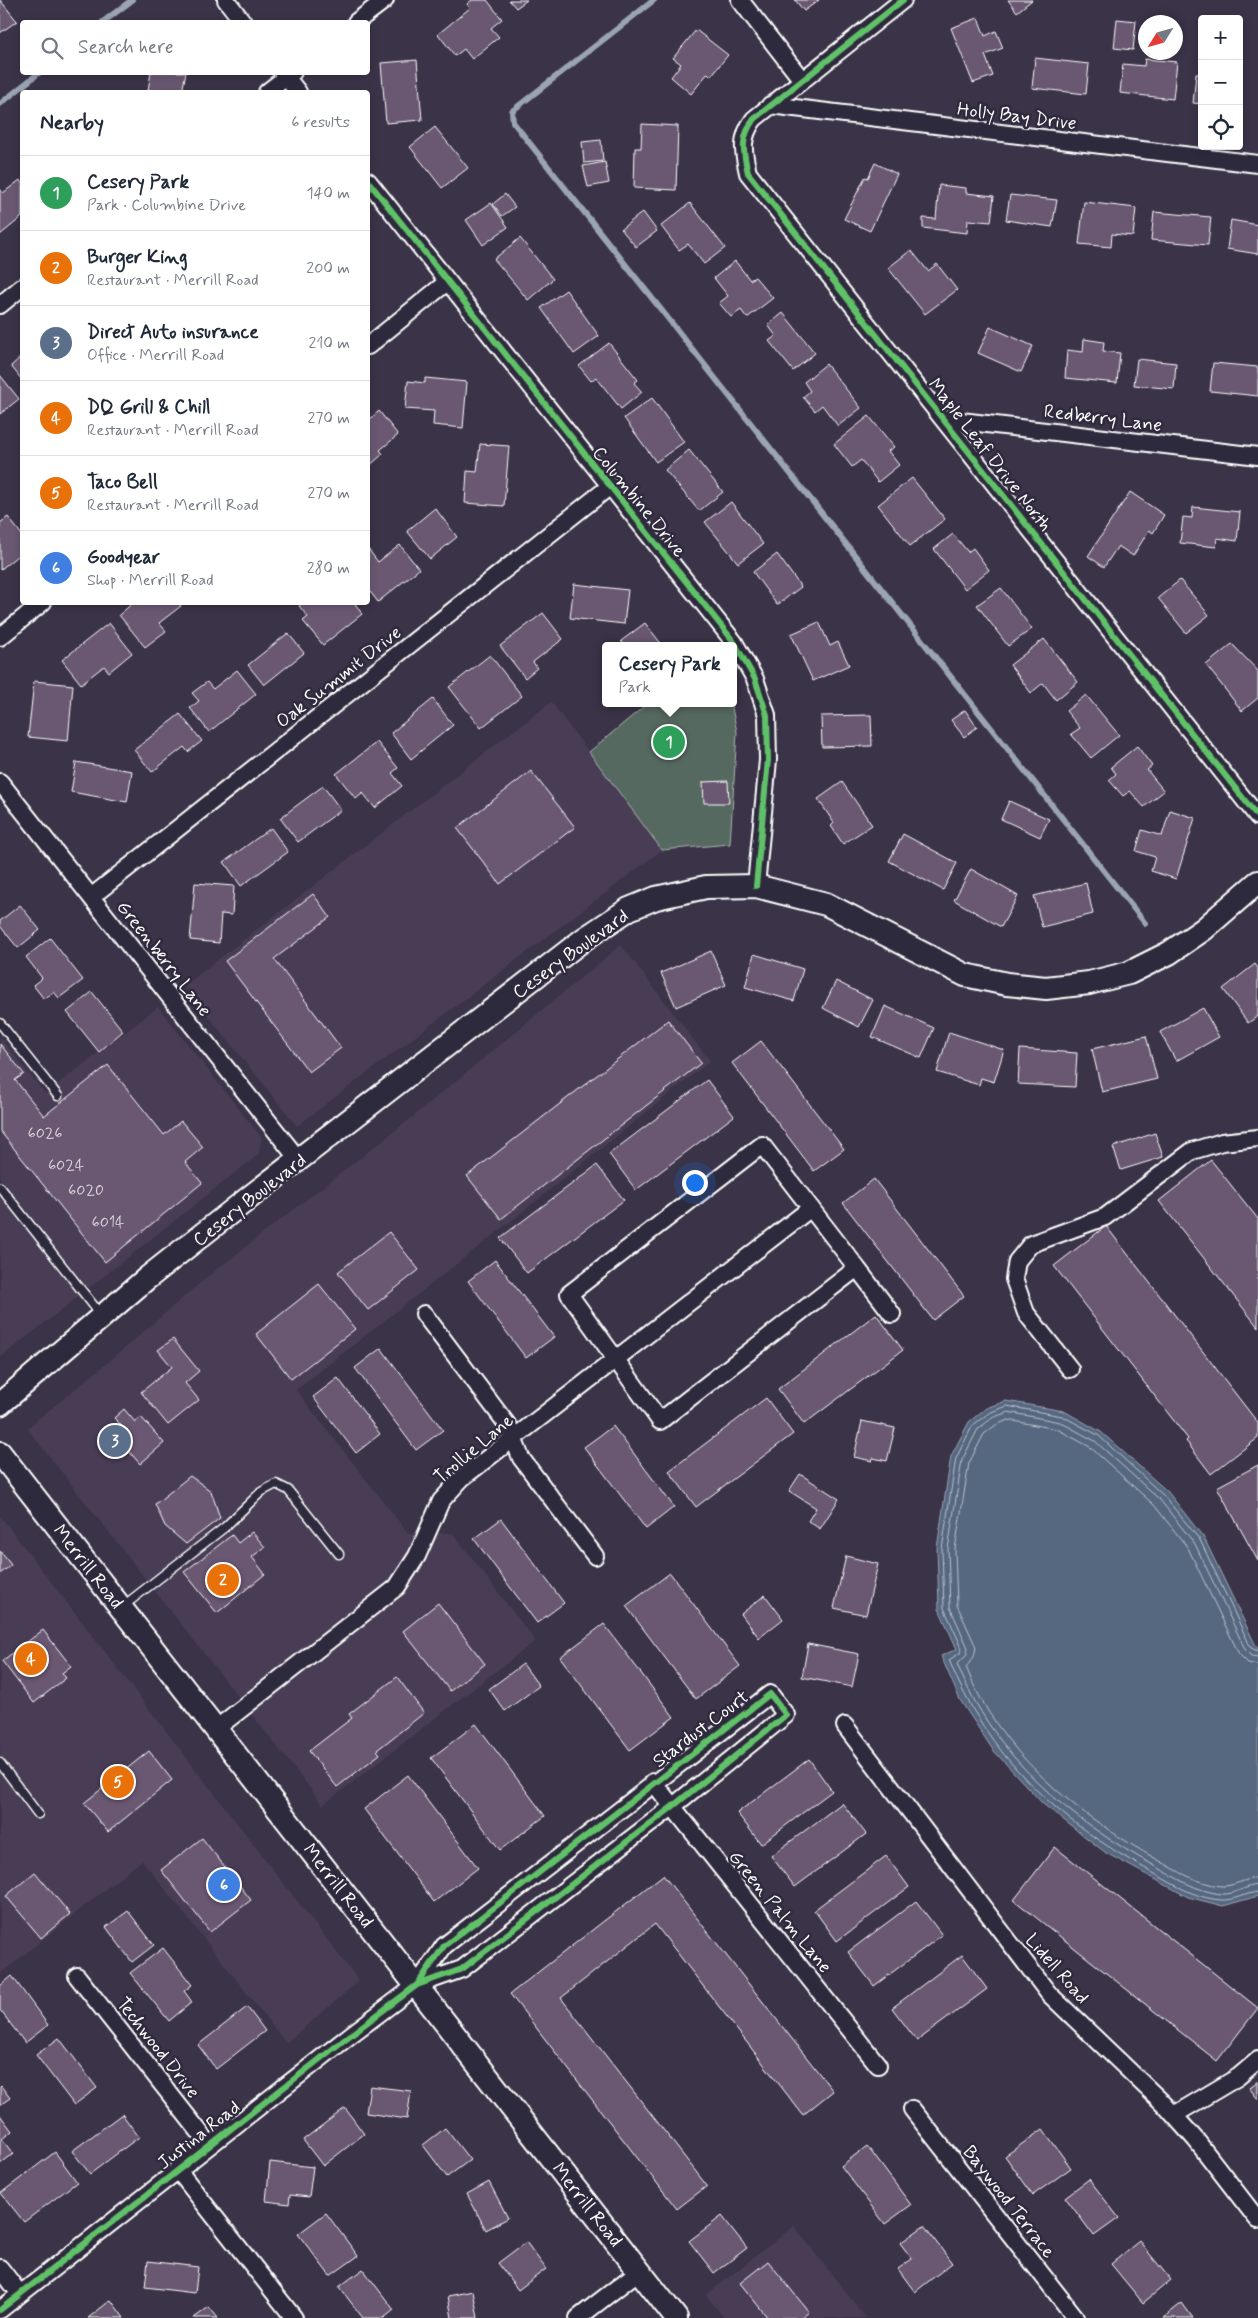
<!DOCTYPE html>
<html lang="en">
<head>
<meta charset="utf-8">
<style>
	:root { --surface:#fff; --page:#f6f6f7; --text:#1f2937; --muted:#747a83; --line:#e0e1e3; --accent:#2563eb }
	body { margin:0; font-family:Mynerve,sans-serif; background:var(--page); color:var(--text) }
	.controls { position:absolute; right:15px; top:15px; display:grid; overflow:hidden; border-radius:5px; box-shadow:0 2px 8px #0003 }
	.controls button { width:45px; height:45px; display:grid; place-items:center; padding:0; border:0; border-bottom:1px solid var(--line); background:var(--surface); color:var(--text); font:25px sans-serif }
	.compass { position:absolute; left:1138px; top:15px; width:45px; height:45px; border-radius:50%; background:var(--surface); box-shadow:0 2px 8px #0003; rotate:233deg }
	.you { position:absolute; left:694px; top:1182px; width:18px; height:18px; margin:-12px; border:4px solid #fff; border-radius:50%; background:#1a73e8; box-shadow:0 0 0 8px #1a73e833 }
	.badge { display:grid; place-items:center; width:32px; height:32px; border-radius:50%; background:var(--accent); color:#fff; font-size:16px; font-weight:700 }
	.pin { position:absolute; translate:-50% -50%; border:2px solid #fff; box-shadow:0 1px 5px #0006 }
	.popup { position:absolute; left:602px; top:642px; width:135px; height:65px; box-sizing:border-box; display:grid; place-content:center; border-radius:5px; background:var(--surface); filter:drop-shadow(0 1px 4px #0005); font-size:16px; white-space:nowrap; color:var(--muted) }
	.popup b { font-size:19px; color:var(--text) }
	.popup::after { content:''; position:absolute; left:50%; top:100%; margin-left:-10px; border:10px solid transparent; border-top-color:var(--surface) }
	.list { margin:0; padding:0; list-style:none }
	h2 { display:flex; justify-content:space-between; align-items:center; height:65px; margin:0; padding:0 20px; font-size:21px }
	h2 small { font-size:16px; font-weight:400; color:var(--muted) }
	.list li { display:grid; grid-template-columns:32px 1fr auto; gap:15px; align-items:center; box-sizing:border-box; height:75px; padding:0 20px; border-top:1px solid var(--line) }
	.list b { display:block; font-size:19px; white-space:nowrap }
	.list p { margin:0; font-size:16px; white-space:nowrap; color:var(--muted) }
	.list em { font-size:16px; font-style:normal; color:var(--muted) }
	.icon { flex:none; width:28px; height:28px; fill:none; stroke:currentColor; stroke-width:2; stroke-linecap:round; stroke-linejoin:round }
	.map { position:relative; flex:none; width:1258px; height:2318px; overflow:hidden }
	.search { position:absolute; background:var(--surface); box-shadow:0 2px 8px #0003; left:20px; top:20px; width:350px; height:55px; display:flex; align-items:center; gap:12px; box-sizing:border-box; padding:0 18px; border-radius:5px; color:var(--muted); font-size:19px }
	.panel { position:absolute; background:var(--surface); box-shadow:0 2px 8px #0003; left:20px; top:90px; width:350px; height:515px; border-radius:5px }
	.map>svg:first-child { display:block }
	.built { fill:#493e55 }
	.green { fill:#576961; stroke:#abb4b0 }
	.water { fill:#566780; stroke:#9aa4b3 }
	.lines { fill:none; stroke-linecap:round; stroke-linejoin:round }
	.shore { stroke:#bbc2cc; stroke-width:1 }
	.stream { stroke:#9aa4b3; stroke-width:6 }
	.building { fill:#6a5973; stroke:#fff }
	.lane-casing { stroke:#fff; stroke-width:11 }
	.street-casing { stroke:#fff; stroke-width:20 }
	.secondary-casing { stroke:#fff; stroke-width:26 }
	.lane { stroke:#2f2a3d; stroke-width:8 }
	.street { stroke:#2f2a3d; stroke-width:16 }
	.secondary { stroke:#2f2a3d; stroke-width:22 }
	.cycleway-casing { stroke:#2f2a3d; stroke-width:9 }
	.cycleway { stroke:#61c268; stroke-width:6 }
	.labels { text-anchor:middle; stroke-width:5; stroke-linejoin:round; paint-order:stroke }
	.number-label { font-size:16px; fill:#dad6dc }
	.street-label { font-size:19px; fill:#fff; stroke:#2f2a3d }
</style>
</head>
<body>
<div class="map">
<svg width="1258" height="2318" viewBox="0 0 1258 2318">
	<rect width="100%" height="100%" fill="#3b3348"/>
	<filter id="ink" filterUnits="userSpaceOnUse"><feTurbulence type="fractalNoise" baseFrequency=".02" numOctaves="2"/><feDisplacementMap in="SourceGraphic" scale="10" xChannelSelector="R" yChannelSelector="G"/><feConvolveMatrix kernelMatrix="1 2 1 2 8 2 1 2 1" color-interpolation-filters="sRGB"/></filter>
	<g filter="url(#ink)">
		<path class="built" d="M551,702L662,850L297,1126L184,986Z
			M621,945L710,1061L491,1237L296,1390L408,1533H453L535,1641L323,1805L27,1428L112,1359L207,1277L410,1119Z
			M158,1007L262,1138L258,1155L0,1358V1037L45,1094Z
			M0,1516L359,1981L286,2043L142,1860L0,1974Z
			M794,2226L866,2318H724L706,2295Z"/>
		<path class="green" d="M648,703H731L737,732L730,844L662,850L589,752Z"/>
		<path class="water" d="M1006,1401L1064,1411L1101,1432L1168,1492L1204,1538L1258,1650V1896L1223,1906L1188,1897L1106,1853L1043,1804L993,1750L960,1700L941,1656L957,1649L939,1609L937,1548L951,1456L969,1422L986,1408Z"/>
		<g class="lines">
			<path class="shore" d="M1258,1651L1251,1648L1200,1540L1164,1496L1098,1435L1062,1416L1007,1406L989,1413L973,1425L956,1458L942,1549L944,1608L962,1648L960,1653L949,1660C987,1756 1059,1822 1148,1870C1171,1883 1194,1898 1221,1900C1233,1901 1246,1893 1258,1892
				M1258,1657L1251,1656L1246,1651L1195,1544L1160,1500L1095,1441L1060,1422L1008,1412L992,1418L978,1429L962,1460L948,1549L950,1607L968,1648L966,1656L957,1664C994,1756 1069,1820 1155,1866C1176,1878 1196,1891 1221,1894C1233,1895 1246,1886 1258,1885
				M1258,1665L1248,1663L1239,1654L1188,1548L1154,1505L1090,1447L1057,1429L1008,1420L996,1425L984,1434L969,1463L955,1549L957,1605L976,1647L974,1657L966,1667C999,1753 1080,1817 1158,1860C1178,1871 1198,1884 1221,1886C1233,1887 1246,1878 1258,1878"/>
			<path class="stream" d="M654,0L512,111L513,122L1145,923
				M103,22L132,0
				M0,104L40,72"/>
		</g>
		<path class="building" d="M0,0L17,21L0,33Z
			M472,0H487L502,19L491,28L499,37L472,59L464,49L455,56L438,34L470,8L467,4Z
			M509,0H527L516,8Z
			M795,0H819L804,11Z
			M1008,0H1032L1017,12Z
			M978,18L985,36L996,31L1003,48L985,55L993,76L973,83L951,28Z
			M1117,19L1136,21L1133,50L1114,48Z
			M696,30L728,55L711,76L708,73L691,94L671,77L681,64L673,58Z
			M1035,58L1089,64L1086,94L1032,88Z
			M1145,59L1177,62L1173,99L1120,93L1123,64L1144,66Z
			M417,60L422,120L386,123L381,63Z
			M151,72H186L182,92L148,90Z
			M1196,74H1202V104L1193,103Z
			M642,124L678,126L676,190L634,188L635,148H641Z
			M435,127L468,168L442,188L410,147Z
			M601,140L603,161L584,163L582,142Z
			M605,162L609,183L588,187L583,166Z
			M875,163L897,174L870,231L844,219L865,177L868,178Z
			M20,180L22,184V217L0,235V189L3,193Z
			M939,185L966,188V193L994,196L991,222L968,220L967,233L923,228V218L936,219Z
			M505,194L515,207L502,216L493,204Z
			M1010,195L1057,200L1052,227L1006,220Z
			M1084,202L1136,208L1133,236L1112,234L1111,247L1079,244Z
			M491,203L508,227L483,245L466,220Z
			M690,203L725,248L704,264L688,244L679,250L661,226Z
			M643,212L657,231L636,247L621,229Z
			M1154,212L1211,217L1208,245L1151,240Z
			M1231,220L1258,225V254L1227,249Z
			M520,238L553,279L528,300L494,259Z
			M911,250L928,271L937,264L957,290L925,314L888,268Z
			M735,261L750,280L755,277L773,298L747,318L741,310L731,317L719,303L728,296L714,278Z
			M566,290L599,336L574,354L541,308Z
			M783,313L815,353L793,371L769,341L776,336L768,325Z
			M990,327L1033,346L1021,372L978,353Z
			M1084,339L1104,342L1103,351L1120,353L1117,383L1065,378L1067,350L1083,352Z
			M609,343L638,380L634,383L642,392L621,409L596,377L591,381L579,366Z
			M22,356V380L11,366Z
			M1137,359L1176,363L1174,389L1134,385Z
			M1213,363L1258,367V396L1210,391Z
			M826,364L861,408L838,426L822,405L815,411L803,397L810,391L804,382Z
			M0,375L19,399L0,414Z
			M425,378L467,382L463,428L433,425L434,411L405,409L408,381L425,383Z
			M652,398L684,442L656,462L624,418Z
			M379,411L398,435L380,450L383,454L368,467V421Z
			M869,416L894,447L888,451L899,465L878,482L861,460L852,467L834,444Z
			M480,444L509,446L504,506L465,503L467,471L477,472Z
			M689,450L723,492L699,511L665,470Z
			M912,478L945,519L910,546L878,505Z
			M1130,492L1164,515L1153,533L1149,530L1133,556L1118,546L1104,567L1088,556Z
			M731,502L763,544L738,563L705,522Z
			M1193,507L1240,512L1237,541L1217,538L1216,547L1180,543L1183,517L1192,518Z
			M435,508L457,537L430,559L407,531Z
			M8,517L22,535V552L0,570V523Z
			M953,534L968,552L973,548L989,570L965,589L934,549Z
			M400,545L419,569L378,602L368,589V549L378,562Z
			M777,554L801,587L777,605L753,572Z
			M1180,580L1209,615L1186,633L1158,598Z
			M574,584L628,590L624,624L570,618Z
			M1001,588L1032,629L1008,646L977,605Z
			M134,602H178L181,606L159,623L166,631L145,647L119,615Z
			M304,602H354L362,614L323,645L303,621L308,617L299,606Z
			M543,613L563,639L533,662L537,668L525,678L500,646Z
			M819,622L830,646L838,642L849,665L813,681L791,634Z
			M109,623L132,653L109,672L104,666L81,684L62,660Z
			M645,623L663,646H625L621,641Z
			M288,633L304,653L264,685L248,665Z
			M1044,639L1078,682L1056,700L1043,683L1031,693L1010,665Z
			M1232,644L1258,671V698L1242,711L1206,665Z
			M490,655L522,696L481,728L449,687Z
			M237,670L256,694L209,732L190,708L199,701L192,693L207,682L213,689Z
			M34,681L73,685L68,741L28,737Z
			M1086,695L1119,735L1091,758L1071,734L1080,728L1066,711Z
			M433,699L453,725L411,759L391,733Z
			M965,710L977,727L964,737L951,720Z
			M180,714L202,741L188,752L184,747L152,772L134,750Z
			M871,715L872,746L822,747L821,716Z
			M377,742L398,768L392,773L402,786L375,808L363,793L356,799L336,774Z
			M1137,746L1152,766L1147,770L1164,791L1144,807L1130,791L1123,796L1109,780L1116,774L1111,767Z
			M76,762L132,771L127,802L71,792Z
			M531,771L575,827L500,884L457,828Z
			M728,781L729,803H704L703,782Z
			M842,782L872,825L843,844L831,826L834,823L818,799Z
			M323,786L341,810L298,842L280,818Z
			M1009,801L1049,819L1040,837L1001,819Z
			M1170,810L1195,818L1176,879L1151,871L1155,857L1136,851L1142,830L1162,836Z
			M271,828L288,852L241,886L224,862Z
			M903,834L957,863L943,890L889,861Z
			M971,869L1018,896L1001,927L954,900Z
			M195,883L234,886L232,915L221,914L219,943L190,940Z
			M1086,883L1093,914L1042,927L1034,896Z
			M313,894L330,917L274,959L341,1048L309,1072L225,961Z
			M20,905L40,930L18,948L0,926V921Z
			M50,938L83,980L59,998L54,992L44,999L33,985L42,978L26,957Z
			M711,951L726,985L676,1007L661,973Z
			M754,954L803,969L794,1001L745,987Z
			M1255,964L1258,968V1016L1248,1023L1223,989Z
			M836,981L873,1000L859,1027L823,1008Z
			M92,992L123,1031L99,1052L67,1012Z
			M885,1006L934,1028L921,1058L872,1037Z
			M1203,1008L1219,1037L1176,1061L1160,1032Z
			M668,1020L701,1063L501,1219L467,1176Z
			M949,1032L1004,1050L994,1082L981,1078L979,1085L937,1072Z
			M1146,1036L1157,1079L1102,1092L1092,1049Z
			M761,1041L844,1149L814,1171L732,1063Z
			M0,1044L24,1074L15,1080L44,1116L108,1065L164,1135L181,1121L203,1147L185,1162L202,1183L105,1262L0,1131Z
			M1020,1049L1077,1053L1075,1087L1018,1084Z
			M707,1080L734,1116L636,1190L609,1154Z
			M1155,1133L1163,1157L1121,1170L1113,1147Z
			M1211,1160L1258,1219V1327L1159,1201Z
			M597,1165L624,1200L527,1273L500,1238Z
			M874,1179L964,1296L933,1320L843,1203Z
			M1106,1226L1258,1423V1438L1211,1474L1186,1441L1188,1439L1054,1266Z
			M389,1232L419,1270L368,1310L338,1272Z
			M495,1260L554,1337L526,1358L468,1281Z
			M319,1284L355,1329L291,1379L256,1334Z
			M876,1314L903,1350L804,1424L778,1389Z
			M173,1339L199,1371L185,1383L199,1400L168,1425L141,1392L172,1367L158,1350Z
			M381,1348L443,1430L416,1450L355,1368Z
			M338,1378L380,1434L356,1453L313,1397Z
			M766,1398L793,1434L696,1507L669,1471Z
			M124,1409L135,1422L141,1417L164,1443L140,1464L121,1442L112,1451L103,1441L121,1425L114,1418Z
			M862,1421L895,1428L887,1461L873,1458L872,1461L854,1457Z
			M613,1426L674,1507L646,1529L584,1447Z
			M1258,1465V1561L1217,1487Z
			M800,1474L839,1499L820,1529L808,1521L816,1508L789,1491Z
			M190,1476L211,1491L220,1518L186,1544L165,1526L155,1504Z
			M501,1519L564,1603L537,1623L474,1539Z
			M252,1532L265,1547L252,1557L265,1574L217,1613L184,1572L232,1535L238,1543Z
			M0,1551L11,1565L0,1574Z
			M846,1556L878,1564L866,1615L834,1608Z
			M670,1573L740,1666L696,1699L626,1606Z
			M765,1595L783,1619L759,1638L741,1614Z
			M438,1603L485,1664L450,1691L403,1631Z
			M604,1624L674,1717L630,1750L560,1657Z
			M43,1630L71,1666L62,1673L66,1678L34,1703L2,1661Z
			M808,1644L859,1654L852,1687L802,1677Z
			M523,1664L539,1686L505,1711L489,1689Z
			M397,1677L424,1713L377,1750L380,1754L337,1787L309,1751L352,1718L349,1714Z
			M476,1724L545,1816L500,1850L431,1758Z
			M149,1751L172,1780L108,1832L84,1803Z
			M809,1759L832,1791L761,1844L737,1813Z
			M408,1775L478,1868L434,1902L364,1809Z
			M842,1803L866,1834L795,1887L771,1856Z
			M202,1838L251,1900L210,1932L161,1870Z
			M1055,1847L1258,2008L1217,2061L1014,1900Z
			M886,1856L909,1887L837,1941L814,1910Z
			M35,1872L70,1914L41,1938L6,1896Z
			M663,1875L833,2091L803,2115L655,1924L561,1998L707,2186L677,2209L510,1994Z
			M916,1901L942,1935L874,1986L848,1952Z
			M128,1911L154,1945L132,1962L106,1927Z
			M163,1948L192,1985L184,1991L192,2002L169,2021L130,1973Z
			M962,1955L987,1989L917,2041L892,2008Z
			M12,1976L48,2025L25,2043L0,2010V1986Z
			M247,2007L265,2031L216,2069L198,2045Z
			M59,2038L97,2088L74,2105L36,2055Z
			M1258,2081V2099L1249,2088Z
			M1,2086L10,2098L0,2105V2087Z
			M370,2086L411,2091L407,2119L366,2113Z
			M345,2108L364,2134L323,2166L303,2140Z
			M122,2114L139,2137L90,2174L72,2151Z
			M0,2115L12,2131L2,2139L13,2154L0,2164Z
			M445,2128L470,2160L447,2177L423,2145Z
			M1043,2129L1071,2168L1033,2195L1005,2156Z
			M867,2146L911,2205L885,2224L841,2166Z
			M55,2152L77,2182L24,2222L1,2193Z
			M270,2162L313,2167L309,2197L290,2195L289,2204L266,2201Z
			M1089,2179L1119,2218L1094,2236L1065,2197Z
			M489,2182L508,2218L486,2230L467,2194Z
			M326,2213L358,2256L330,2276L298,2234Z
			M722,2216L747,2248L714,2273L689,2241Z
			M924,2226L952,2263L915,2292L898,2269L912,2259L900,2243Z
			M1139,2241L1171,2280L1143,2303L1111,2264Z
			M526,2242L546,2269L518,2290L498,2263Z
			M148,2261L198,2267L195,2293L145,2287Z
			M768,2261L809,2312L801,2318H768L740,2283Z
			M363,2269L394,2310L384,2318H363L339,2287Z
			M473,2291L478,2318H452L448,2296Z
			M111,2300L124,2318H88Z
			M1182,2303L1193,2318H1163Z
			M209,2307L218,2318H194Z"/>
		<g class="lines">
			<defs>
				<path id="lane" d="M0,1023L58,1096
					M0,1187L101,1315
					M122,1607L225,1527L261,1492L276,1484L288,1490L339,1554
					M0,1763L38,1814"/>
				<path id="street" d="M226,0L243,22
					M740,0L802,80
					M903,0L754,119C740,138 743,151 748,173L1258,817
					M356,22L385,0
					M282,72L298,92
					M267,92L293,72
					M770,105L1258,164
					M368,181L734,642L755,679L767,715L768,760L756,886
					M0,305L22,287
					M368,346L447,282
					M944,419L1258,456
					M0,637L43,602
					M0,782L298,1159
					M91,897L609,487
					M762,1145L857,1268L660,1421L569,1294Z
					M857,1268L892,1314
					M424,1314L509,1427L521,1458L595,1556
					M1070,1369L1026,1313L1014,1279L1017,1261L1031,1244L1105,1217L1192,1151L1222,1142L1258,1138
					M845,1726L1049,1994L1164,2104L1196,2140L1258,2220
					M217,1728L397,1587L417,1556L441,1501L462,1478L811,1208
					M653,1782L878,2065
					M77,1976L209,2144
					M912,2109L1076,2318
					M1174,2115L1238,2077L1258,2060
					M177,2169L294,2318
					M0,2268L20,2294
					M0,2310L353,2033L417,1985L462,1969L672,1807L786,1715L770,1694L444,1946L417,1985
					M578,2318L639,2271"/>
				<path id="secondary" d="M0,1404L146,1279L250,1197L584,939L629,909L656,898L706,887L756,886L826,904L965,975L1007,984L1046,988L1089,983L1129,973L1169,953L1204,929L1258,882
					M0,1453L676,2318"/>
			</defs>
			<use href="#lane" class="lane-casing"/>
			<use href="#street" class="street-casing"/>
			<use href="#secondary" class="secondary-casing"/>
			<use href="#lane" class="lane"/>
			<use href="#street" class="street"/>
			<use href="#secondary" class="secondary"/>
			<defs>
				<path id="cycleway" d="M903,0L754,119C740,138 743,151 748,173L1258,817
					M368,181L734,642L755,679L767,715L768,760L756,886
					M0,2310L353,2033L417,1985L462,1969L672,1807L786,1715L770,1694L444,1946L417,1985"/>
			</defs>
			<use href="#cycleway" class="cycleway-casing"/>
			<use href="#cycleway" class="cycleway"/>
		</g>
	</g>
	<g class="labels">
		<g class="number-label">
			<text x="45" y="1138">6026</text>
			<text x="66" y="1170">6024</text>
			<text x="86" y="1195">6020</text>
			<text x="108" y="1227">6014</text>
		</g>
		<g class="street-label">
			<text transform="translate(1017 115) rotate(7)" y="7">Holly Bay Drive</text>
			<text transform="translate(1103 417) rotate(7)" y="7">Redberry Lane</text>
			<text transform="translate(991 454) rotate(52)" y="7">Maple Leaf Drive North</text>
			<text transform="translate(640 501) rotate(51)" y="7">Columbine Drive</text>
			<text transform="translate(338 676) rotate(-38)" y="7">Oak Summit Drive</text>
			<text transform="translate(570 953) rotate(-36)" y="7">Cesery Boulevard</text>
			<text transform="translate(165 958) rotate(52)" y="7">Greenberry Lane</text>
			<text transform="translate(249 1199) rotate(-38)" y="7">Cesery Boulevard</text>
			<text transform="translate(473 1448) rotate(-40)" y="7">Trollie Lane</text>
			<text transform="translate(89 1566) rotate(52)" y="7">Merrill Road</text>
			<text transform="translate(700 1728) rotate(-37)" y="7">Stardust Court</text>
			<text transform="translate(339 1885) rotate(52)" y="7">Merrill Road</text>
			<text transform="translate(781 1911) rotate(51)" y="7">Green Palm Lane</text>
			<text transform="translate(1058 1968) rotate(49)" y="7">Lidell Road</text>
			<text transform="translate(159 2047) rotate(52)" y="7">Techwood Drive</text>
			<text transform="translate(198 2134) rotate(-38)" y="7">Justina Road</text>
			<text transform="translate(1010 2201) rotate(52)" y="7">Baywood Terrace</text>
			<text transform="translate(588 2204) rotate(52)" y="7">Merrill Road</text>
		</g>
	</g>
</svg>
<div class="controls">
<button>+</button>
<button>−</button>
<button><svg class="icon" aria-label="locate" viewBox="0 0 24 24"><circle cx="12" cy="12" r="6"/><path d="M12 2v4M12 18v4M2 12h4M18 12h4"/></svg></button>
</div>
<svg class="compass" viewBox="-18 -18 36 36"><path d="M0-13l5 13h-10z" fill="#e53935"/><path d="M0 13l5-13h-10z" fill="#747a83"/></svg>
<div class="you"></div>
<div class="pin badge" style="left:669px;top:742px;background:#2e9e5b">1</div>
<div class="popup"><b>Cesery Park</b>Park</div>
<div class="pin badge" style="left:223px;top:1580px;background:#e8710a">2</div>
<div class="pin badge" style="left:115px;top:1441px;background:#5c6f8a">3</div>
<div class="pin badge" style="left:31px;top:1659px;background:#e8710a">4</div>
<div class="pin badge" style="left:118px;top:1782px;background:#e8710a">5</div>
<div class="pin badge" style="left:224px;top:1885px;background:#3f7fe0">6</div>
<div class="search"><svg class="icon" aria-label="search" viewBox="0 0 24 24"><circle cx="10" cy="10" r="6"/><path d="M15 15l6 6"/></svg>Search here</div>
<section class="panel">
<h2>Nearby<small>6 results</small></h2>
<ul class="list">
<li><span class="badge" style="background:#2e9e5b">1</span><div><b>Cesery Park</b><p>Park · Columbine Drive</p></div><em>140 m</em></li>
<li><span class="badge" style="background:#e8710a">2</span><div><b>Burger King</b><p>Restaurant · Merrill Road</p></div><em>200 m</em></li>
<li><span class="badge" style="background:#5c6f8a">3</span><div><b>Direct Auto insurance</b><p>Office · Merrill Road</p></div><em>210 m</em></li>
<li><span class="badge" style="background:#e8710a">4</span><div><b>DQ Grill &amp; Chill</b><p>Restaurant · Merrill Road</p></div><em>270 m</em></li>
<li><span class="badge" style="background:#e8710a">5</span><div><b>Taco Bell</b><p>Restaurant · Merrill Road</p></div><em>270 m</em></li>
<li><span class="badge" style="background:#3f7fe0">6</span><div><b>Goodyear</b><p>Shop · Merrill Road</p></div><em>280 m</em></li>
</ul>
</section>
</div>
</body>
</html>
